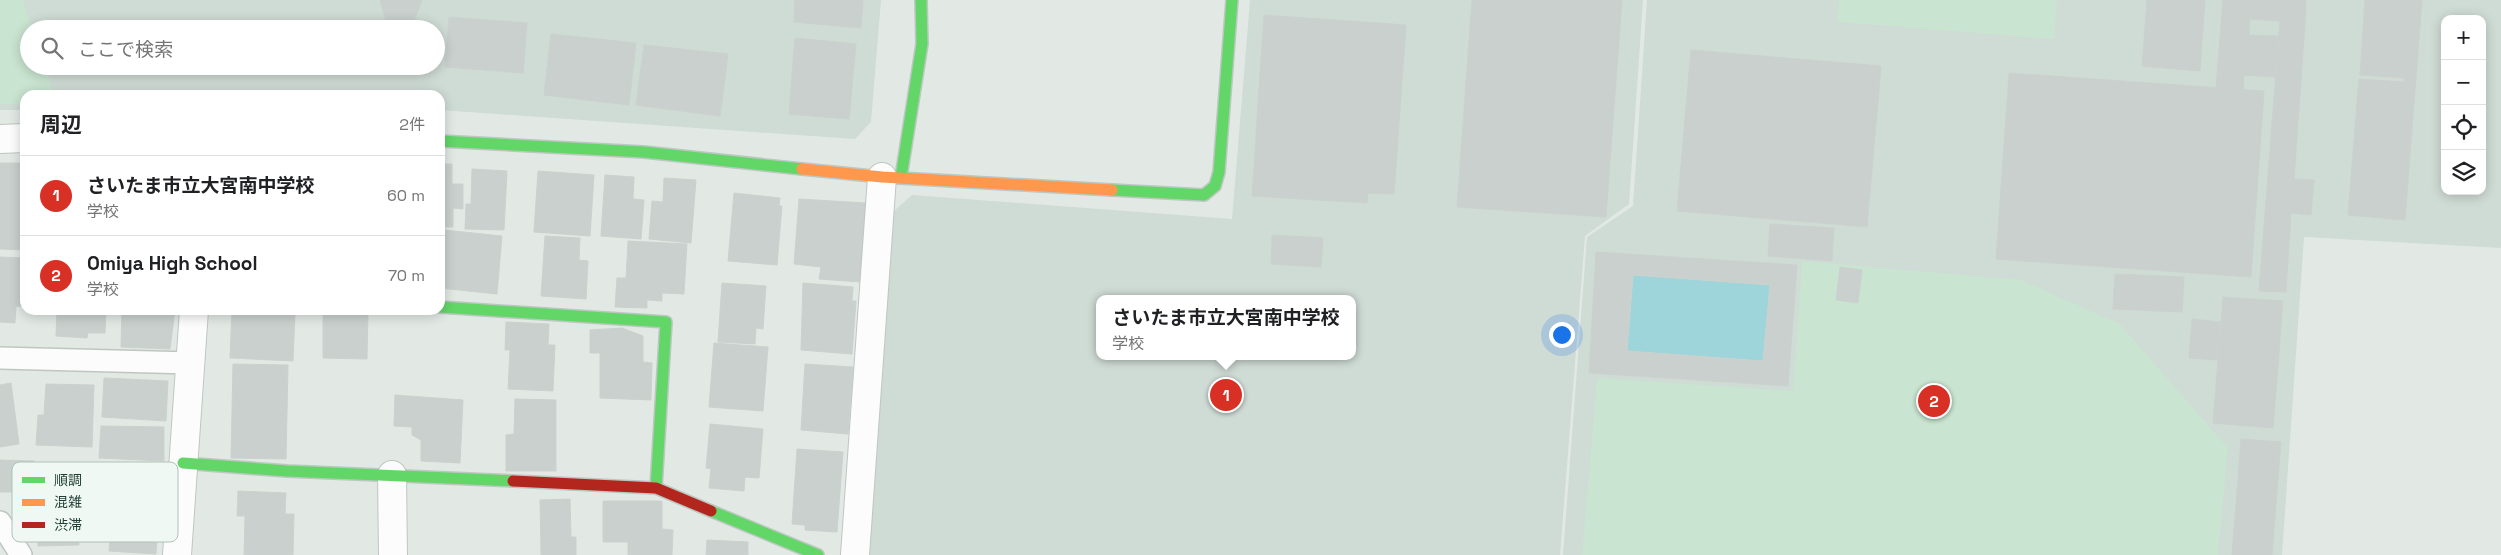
<!DOCTYPE html>
<html lang="ja">
<head>
<meta charset="utf-8">
<style>
	:root { --surface:#fff; --page:#f6f6f6; --text:#202124; --muted:#757577; --line:#e0e0e0; --accent:#d93025 }
	body { margin:0; font-family:"Space Grotesk","Noto Sans JP",sans-serif; background:var(--page); color:var(--text) }
	.controls { position:absolute; right:15px; top:15px; display:grid; overflow:hidden; border-radius:10px; box-shadow:0 2px 12px #0003 }
	.controls button { width:45px; height:45px; display:grid; place-items:center; padding:0; border:0; border-bottom:1px solid var(--line); background:var(--surface); color:var(--text); font:25px sans-serif }
	.you { position:absolute; left:1561px; top:334px; width:18px; height:18px; margin:-12px; border:4px solid #fff; border-radius:50%; background:#1a73e8; box-shadow:0 0 0 8px #1a73e833 }
	.badge { display:grid; place-items:center; width:32px; height:32px; border-radius:50%; background:var(--accent); color:#fff; font-size:16px; font-weight:700 }
	.pin { position:absolute; translate:-50% -50%; border:2px solid #fff; box-shadow:0 1px 5px #0006 }
	.popup { position:absolute; left:1096px; top:295px; width:260px; height:65px; box-sizing:border-box; display:grid; place-content:center; border-radius:10px; background:var(--surface); filter:drop-shadow(0 1px 4px #0005); font-size:16px; white-space:nowrap; color:var(--muted) }
	.popup b { font-size:19px; color:var(--text) }
	.popup::after { content:''; position:absolute; left:50%; top:100%; margin-left:-10px; border:10px solid transparent; border-top-color:var(--surface) }
	.list { margin:0; padding:0; list-style:none }
	h2 { display:flex; justify-content:space-between; align-items:center; height:65px; margin:0; padding:0 20px; font-size:21px }
	h2 small { font-size:16px; font-weight:400; color:var(--muted) }
	.list li { display:grid; grid-template-columns:32px 1fr auto; gap:15px; align-items:center; box-sizing:border-box; height:80px; padding:0 20px; border-top:1px solid var(--line) }
	.list b { display:block; font-size:19px; white-space:nowrap }
	.list p { margin:0; font-size:16px; white-space:nowrap; color:var(--muted) }
	.list em { font-size:16px; font-style:normal; color:var(--muted) }
	.icon { flex:none; width:28px; height:28px; fill:none; stroke:currentColor; stroke-width:2; stroke-linecap:round; stroke-linejoin:round }
	.map { position:relative; flex:none; width:2501px; height:555px; overflow:hidden }
	.search { position:absolute; background:var(--surface); box-shadow:0 2px 12px #0003; left:20px; top:20px; width:425px; height:55px; display:flex; align-items:center; gap:12px; box-sizing:border-box; padding:0 18px; border-radius:28px; color:var(--muted); font-size:19px }
	.panel { position:absolute; background:var(--surface); box-shadow:0 2px 12px #0003; left:20px; top:90px; width:425px; height:225px; border-radius:15px }
	.map>svg:first-child { display:block }
	.built { fill:#cfdbd5; fill-rule:evenodd }
	.green { fill:#c9e4d0 }
	.water { fill:#9ed5db }
	.building { fill:#c9d0cd; stroke:#cbd2ce; fill-rule:evenodd }
	.lines { fill:none; stroke-linecap:round; stroke-linejoin:round }
	.lane-casing { stroke:#bfc6c2; stroke-width:24 }
	.street-casing { stroke:#bfc6c2; stroke-width:30 }
	.fast-casing { stroke:#bdc7c2; stroke-width:14 }
	.slow-casing { stroke:#bdc7c2; stroke-width:14 }
	.jam-casing { stroke:#bdc7c2; stroke-width:14 }
	.lane { stroke:#fbfcfb; stroke-width:21 }
	.street { stroke:#fbfcfb; stroke-width:28 }
	.fast { stroke:#63d668; stroke-width:11 }
	.slow { stroke:#ff974d; stroke-width:11 }
	.jam { stroke:#b3261e; stroke-width:11 }
	.key { fill:#f0f8f3; stroke:#b1c0ba; stroke-width:1 }
	.key-label { font-size:14px; fill:#1e3d34 }
</style>
</head>
<body>
<div class="map">
<svg width="2501" height="555" viewBox="0 0 2501 555">
	<rect width="100%" height="100%" fill="#e2e9e5"/>
	<path class="built" d="M0,0H881L871,122L855,139L440,110V95H25V110H0ZM29,29H436V66H29Z
		M1250,0H1643L1629,204L1585,236L1560,555H869L894,211L912,195L1232,219ZM1100,299H1352V356H1100Z
		M1647,0H2501V248L2304,237L2282,555H1563L1587,237L1633,206ZM2445,19H2482V191H2445Z"/>
	<path class="green" d="M0,0H23L33,29H29V66H45L55,95H25V104H0Z
		M1839,0H2057L2054,39L1837,22Z
		M1802,261L2021,280L2120,324L2228,448L2218,555H1582L1597,378L1793,391Z"/>
	<path class="water" d="M1633,275L1770,285L1763,361L1627,351Z"/>
	<path class="building" d="M380,0H422L411,29H388Z
		M795,0H863L861,28L794,22Z
		M1472,0H1622L1606,217L1457,207Z
		M2147,0H2205L2200,71L2142,66Z
		M2223,0H2251L2249,35L2278,36L2275,77L2244,75L2243,90L2216,88Z
		M2251,0H2306L2305,23L2249,19Z
		M2365,0H2422L2405,220L2348,215L2359,79L2404,82V78L2360,75Z
		M1264,15L1406,25L1394,194L1368,193L1367,203L1252,196Z
		M449,17L527,23L523,73L445,67Z
		M2280,21L2305,23L2294,179L2314,180L2311,215L2291,213L2286,292L2259,291Z
		M551,34L636,43L629,105L544,95Z
		M795,38L856,44L849,119L789,114Z
		M644,45L728,54L720,116L636,105Z
		M1691,50L1881,66L1867,227L1677,211Z
		M2009,73L2264,91L2251,277L1996,259Z
		M0,163H25V250L0,249Z
		M440,164H452V184H463V209L453,208V227H440Z
		M472,169L507,171L504,230L465,229L466,204H471Z
		M538,171L594,175L590,236L534,232Z
		M605,175L634,177L633,199L644,200L641,239L601,236Z
		M664,178L696,180L691,243L649,239L652,201L663,202Z
		M734,193L780,198L779,206H782L777,265L728,261Z
		M799,199L866,203L860,282L819,279L821,267L794,264Z
		M1770,224L1834,228L1832,261L1768,256Z
		M444,230L502,236L497,294L440,288Z
		M1272,235L1323,238L1321,267L1271,264Z
		M545,236L580,238L579,260L588,261L586,299L541,296Z
		M628,241L687,244L684,294L662,293V301L647,300V308L615,307L617,278H626Z
		M1596,252L1797,265L1788,386L1589,373ZM1633,275L1770,285L1763,361L1627,351Z
		M0,257L25,258V307L16,306L15,323L0,322Z
		M1840,267L1862,270L1858,303L1836,300Z
		M2115,274L2184,277L2182,312L2113,309Z
		M722,283L766,286L763,329L756,328L755,344L718,342Z
		M803,283L853,287L852,301H856L852,354L801,350Z
		M2223,297L2283,301L2273,428L2213,423Z
		M57,310H106L105,333H88L87,338L56,336Z
		M122,310H175L170,349L121,347Z
		M232,310H288L287,314L295,313L293,361L230,358Z
		M323,310H368L367,359L323,358Z
		M2192,319L2220,322L2217,360L2189,358Z
		M506,322L549,324L548,345H555L553,391L508,389L510,350H505Z
		M622,328L643,336V362L652,363L651,400L600,398V353H590V330Z
		M714,343L768,347L763,411L709,407Z
		M233,364L288,365L286,459L231,458Z
		M805,364L853,367L848,434L801,430Z
		M104,378L168,381L166,421L102,417Z
		M11,383L19,444L0,447V385Z
		M46,384L94,385L92,447L36,445L38,415H44Z
		M395,395L463,400L460,463L421,461V440L412,435V427L394,426Z
		M515,399L556,400V471H506V435L514,434Z
		M710,424L763,429L759,478L745,477L744,491L709,488L711,469L706,468Z
		M101,426L164,427V461L99,458Z
		M2241,439L2281,442L2272,555H2232Z
		M797,449L843,452L837,532L805,530V525L792,524Z
		M0,460L34,461L33,492H0Z
		M76,477L79,545L38,546L35,479Z
		M238,491L286,493L285,514H294L293,555H244L245,516H237Z
		M113,492L160,494L156,554L109,551Z
		M570,499L571,537H576V555H541L540,500Z
		M603,501H662V529L673,530L672,555H628V542H603Z
		M707,540L748,542V555H706Z"/>
	<g class="lines">
		<defs>
			<path id="lane" d="M0,358L191,363
				M0,522L21,555"/>
			<path id="street" d="M0,139L25,138
				M392,475L393,555
				M177,555L194,310
				M855,555L882,177"/>
			<path id="fast" d="M440,141L644,152L802,169
				M901,177L922,44L921,0
				M1112,190L1204,195L1215,186L1219,172L1232,0
				M440,307L666,322L656,488
				M183,463L287,471L513,481
				M711,511L818,555"/>
			<path id="slow" d="M802,169L882,177L1112,190"/>
			<path id="jam" d="M513,481L656,488L711,511"/>
		</defs>
		<use href="#lane" class="lane-casing"/>
		<use href="#street" class="street-casing"/>
		<use href="#fast" class="fast-casing"/>
		<use href="#slow" class="slow-casing"/>
		<use href="#jam" class="jam-casing"/>
		<use href="#lane" class="lane"/>
		<use href="#street" class="street"/>
		<use href="#fast" class="fast"/>
		<use href="#slow" class="slow"/>
		<use href="#jam" class="jam"/>
	</g>
	<rect x="12" y="462" width="166" height="80" rx="8" class="key"/>
	<rect x="22" y="477" width="23" height="6" fill="#63d668"/>
	<rect x="22" y="499" width="23" height="7" fill="#ff974d"/>
	<rect x="22" y="522" width="23" height="6" fill="#b3261e"/>
	<g class="key-label">
		<text x="54" y="485">順調</text>
		<text x="54" y="507">混雑</text>
		<text x="54" y="530">渋滞</text>
	</g>
</svg>
<div class="controls">
<button>+</button>
<button>−</button>
<button><svg class="icon" aria-label="locate" viewBox="0 0 24 24"><circle cx="12" cy="12" r="6"/><path d="M12 2v4M12 18v4M2 12h4M18 12h4"/></svg></button>
<button><svg class="icon" aria-label="layers" viewBox="0 0 24 24"><path d="M12 4l9 5-9 5-9-5zM3 14l9 5 9-5"/></svg></button>
</div>
<div class="you"></div>
<div class="pin badge" style="left:1226px;top:395px">1</div>
<div class="popup"><b>さいたま市立大宮南中学校</b>学校</div>
<div class="pin badge" style="left:1934px;top:401px">2</div>
<div class="search"><svg class="icon" aria-label="search" viewBox="0 0 24 24"><circle cx="10" cy="10" r="6"/><path d="M15 15l6 6"/></svg>ここで検索</div>
<section class="panel">
<h2>周辺<small>2件</small></h2>
<ul class="list">
<li><span class="badge">1</span><div><b>さいたま市立大宮南中学校</b><p>学校</p></div><em>60 m</em></li>
<li><span class="badge">2</span><div><b>Omiya High School</b><p>学校</p></div><em>70 m</em></li>
</ul>
</section>
</div>
</body>
</html>
